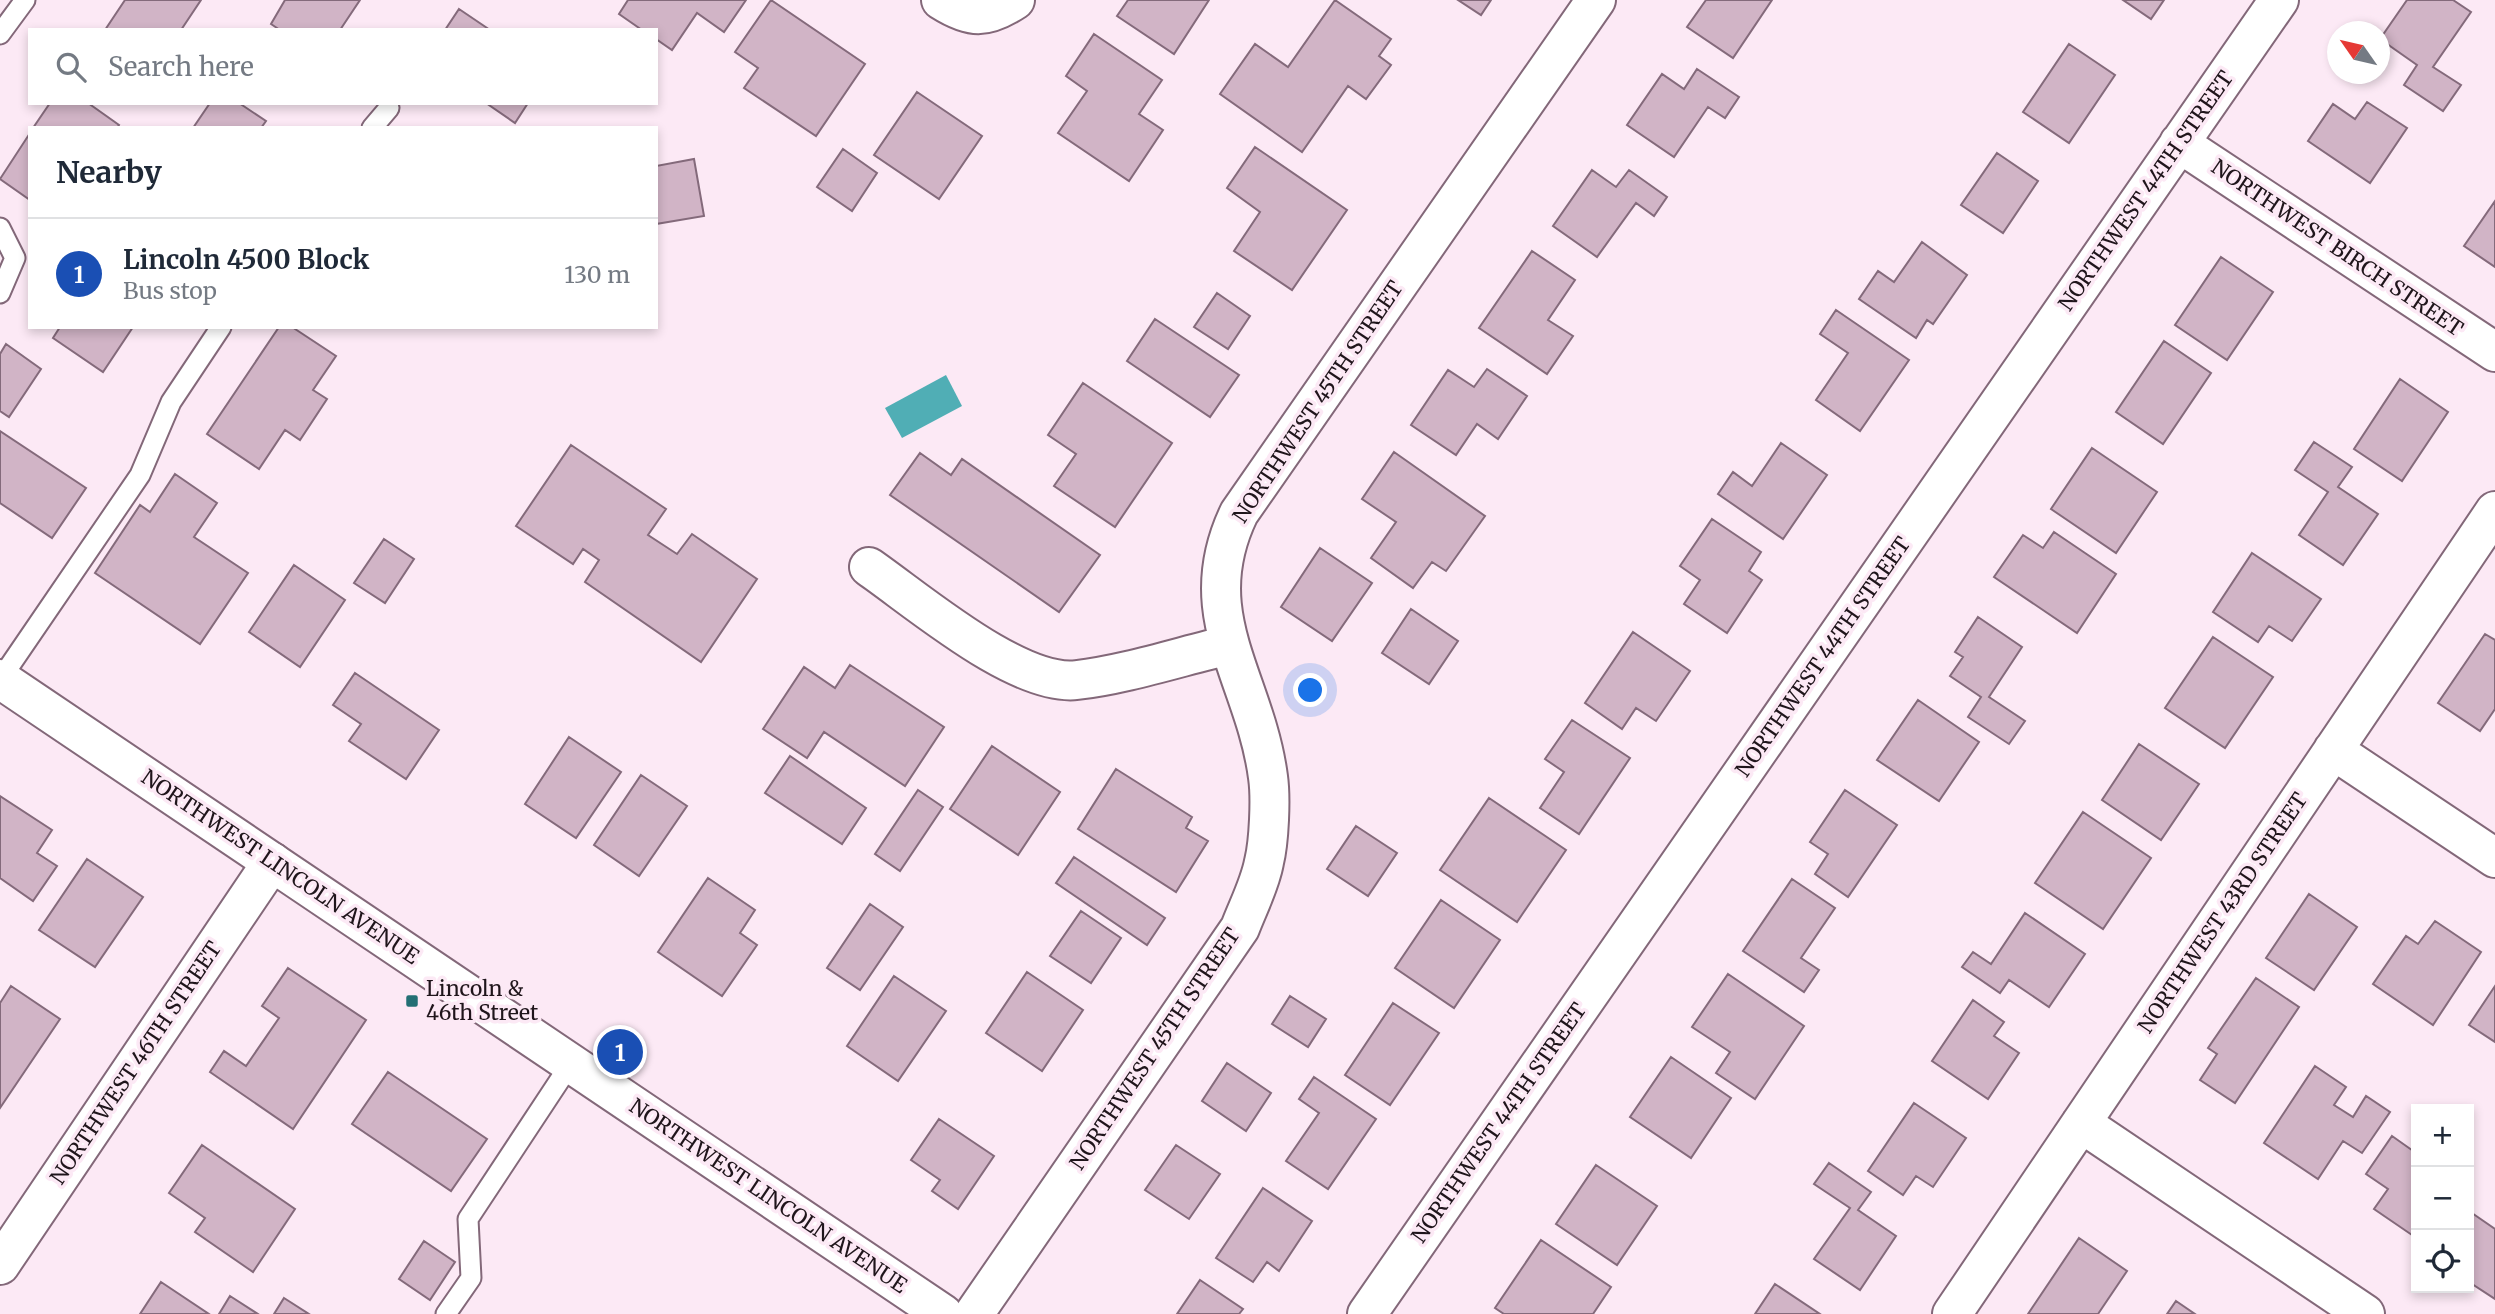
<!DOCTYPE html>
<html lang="en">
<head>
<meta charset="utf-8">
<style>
	:root { --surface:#fff; --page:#f2f2f3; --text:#1f2937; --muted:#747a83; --line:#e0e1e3; --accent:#111827 }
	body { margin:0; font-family:Merriweather,serif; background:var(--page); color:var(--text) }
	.controls { position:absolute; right:21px; bottom:21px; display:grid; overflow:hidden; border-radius:0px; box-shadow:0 4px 10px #0003 }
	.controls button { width:63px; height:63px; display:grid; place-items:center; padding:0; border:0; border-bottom:2px solid var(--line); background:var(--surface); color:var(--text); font:35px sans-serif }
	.compass { position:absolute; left:2327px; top:21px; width:63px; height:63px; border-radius:50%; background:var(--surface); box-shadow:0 4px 10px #0003; rotate:304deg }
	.you { position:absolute; left:1311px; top:691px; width:24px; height:24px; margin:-18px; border:5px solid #fff; border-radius:50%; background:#1a73e8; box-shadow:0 0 0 10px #1a73e833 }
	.badge { display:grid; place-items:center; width:46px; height:46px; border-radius:50%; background:var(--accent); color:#fff; font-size:23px; font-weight:700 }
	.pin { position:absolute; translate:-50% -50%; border:4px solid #fff; box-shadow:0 2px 7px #0006 }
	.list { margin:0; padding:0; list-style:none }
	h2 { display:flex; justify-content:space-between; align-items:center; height:91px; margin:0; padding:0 28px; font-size:30px }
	h2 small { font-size:23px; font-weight:400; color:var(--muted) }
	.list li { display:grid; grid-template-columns:46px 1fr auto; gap:21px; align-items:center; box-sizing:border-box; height:112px; padding:0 28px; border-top:2px solid var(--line) }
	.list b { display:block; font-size:26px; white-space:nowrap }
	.list p { margin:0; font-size:23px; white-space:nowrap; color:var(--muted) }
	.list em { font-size:23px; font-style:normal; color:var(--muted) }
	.icon { flex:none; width:38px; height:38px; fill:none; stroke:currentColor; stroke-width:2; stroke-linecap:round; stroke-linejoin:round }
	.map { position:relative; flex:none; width:2495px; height:1314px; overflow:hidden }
	.search { position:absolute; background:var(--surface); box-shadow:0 4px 10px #0003; left:28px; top:28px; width:630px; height:77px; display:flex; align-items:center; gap:18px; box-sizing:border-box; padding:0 24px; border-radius:0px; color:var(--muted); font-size:26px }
	.panel { position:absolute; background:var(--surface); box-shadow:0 4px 10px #0003; left:28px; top:126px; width:630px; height:203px; border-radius:0px }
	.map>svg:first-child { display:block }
	.water { fill:#50aeb5 }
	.building { fill:#d1b4c6; stroke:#846a7b; stroke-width:2 }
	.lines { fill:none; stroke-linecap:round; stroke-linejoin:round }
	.service-casing { stroke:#836879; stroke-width:23 }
	.minor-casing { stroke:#836879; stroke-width:42 }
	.tertiary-casing { stroke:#836879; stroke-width:42 }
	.service { stroke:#fff; stroke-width:19 }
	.minor { stroke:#fff; stroke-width:38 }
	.tertiary { stroke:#fff; stroke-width:38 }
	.poi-dot { fill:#236f74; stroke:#fce9f5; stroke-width:2.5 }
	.labels { text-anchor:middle; stroke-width:7; stroke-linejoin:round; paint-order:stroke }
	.street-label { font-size:21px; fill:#1f151b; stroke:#fce9f5 }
	.poi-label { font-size:21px; fill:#1f151b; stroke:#fce9f5; text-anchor:start }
</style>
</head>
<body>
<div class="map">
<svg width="2495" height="1314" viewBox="0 0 2495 1314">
	<rect width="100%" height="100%" fill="#fce9f5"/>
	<path class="water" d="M946,375L962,406L902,438L885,408Z"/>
	<path class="building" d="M125,0H201L181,30H105Z
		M285,0H360L340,30H280L271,24Z
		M628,0H746L724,32L697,13L672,50L656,39V30H642L619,14Z
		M771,0L865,64L816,136L744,88L758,68L735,52Z
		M1128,0H1209L1174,54L1117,16Z
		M1335,0L1391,39L1379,56L1391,65L1366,99L1348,86L1302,152L1220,94L1255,44L1288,67Z
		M1458,0H1491L1481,15Z
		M1706,0H1772L1733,58L1687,27Z
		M2123,0H2164L2151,19Z
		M2407,0H2453L2471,12L2433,67L2461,85L2443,111L2404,85L2417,65L2380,39Z
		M459,9L490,30H445Z
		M1094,34L1162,80L1139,114L1163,130L1129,181L1058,133L1087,91L1066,76Z
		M2069,44L2115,75L2069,143L2023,112Z
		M1697,69L1739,97L1725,118L1708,107L1674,157L1627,125L1662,74L1684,89Z
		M917,92L982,136L939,199L874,155Z
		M2367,102L2407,128L2370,183L2308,141L2333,104L2355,119Z
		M50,103H88L119,125L117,128H33Z
		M210,103H239L266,121L261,128H193Z
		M486,103H528L515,123Z
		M30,133V200L0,179Z
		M1255,147L1347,210L1292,290L1234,251L1260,212L1227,188Z
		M843,149L877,173L852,211L817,187Z
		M1997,153L2038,181L2003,233L1961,205Z
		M694,159L704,216L656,224V166Z
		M1592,170L1616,187L1629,170L1667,197L1654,216L1636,203L1597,257L1553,226Z
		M2495,201V267L2464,246Z
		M1922,242L1967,275L1933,324L1927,320L1916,338L1859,299L1878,271L1894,282Z
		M1532,251L1575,280L1548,320L1573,336L1547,374L1479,328Z
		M2221,257L2273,292L2227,360L2175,325Z
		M1217,293L1250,316L1228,349L1194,327Z
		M1836,310L1909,360L1860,431L1816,400L1848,353L1820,334Z
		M1155,319L1239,375L1210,417L1127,361Z
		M60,327H133L103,372L53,338Z
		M279,327H292L336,356L313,390L327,399L300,440L285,430L259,469L207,434Z
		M2164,341L2211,373L2163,444L2116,412Z
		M6,344L41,369L9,417L0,411V354Z
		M1487,369L1527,396L1498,439L1477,424L1456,455L1411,425L1448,370L1474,387Z
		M2400,379L2448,412L2402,481L2354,449Z
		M1083,383L1172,443L1115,527L1054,486L1076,454L1048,435Z
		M0,431L86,488L52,538L0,503Z
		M2314,442L2352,467L2338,487L2378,514L2343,565L2299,535L2328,492L2295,470Z
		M1781,443L1827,475L1783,539L1718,494L1733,472L1752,486Z
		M571,445L666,509L648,535L677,554L692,534L757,579L701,662L585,582L599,560L583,549L573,564L516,526Z
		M2092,448L2157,492L2116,553L2051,509Z
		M1394,452L1485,516L1446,571L1432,562L1413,588L1371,558L1396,522L1362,499Z
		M920,453L951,475L962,459L1100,555L1059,612L890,495Z
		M175,474L217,503L194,537L248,573L200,644L95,573L140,505L150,512Z
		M1712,519L1761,552L1749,571L1762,580L1727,633L1684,604L1700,580L1680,566Z
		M2054,532L2116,574L2077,633L1994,577L2023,535L2043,548Z
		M384,539L414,559L385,603L354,583Z
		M1320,548L1372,583L1332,641L1281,607Z
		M2252,553L2321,599L2292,641L2269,626L2258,642L2213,612Z
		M294,565L345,600L300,667L249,632Z
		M1411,609L1458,641L1429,684L1382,653Z
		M1978,617L2022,647L1989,697L2025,721L2009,744L1968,717L1981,697L1950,676L1963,657L1955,652Z
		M1633,632L1690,671L1656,721L1636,708L1622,729L1585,703Z
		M2485,634L2495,640V709L2480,731L2438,703Z
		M2213,637L2273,677L2225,748L2165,708Z
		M850,665L944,727L905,786L824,732L807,758L763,729L804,667L835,688Z
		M355,673L439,730L406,779L349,741L361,724L333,705Z
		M1918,700L1979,742L1939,801L1877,760Z
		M1572,720L1630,758L1579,834L1540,808L1564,772L1545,759Z
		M569,737L621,772L576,838L525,804Z
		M2139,744L2199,784L2161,840L2102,800Z
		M992,746L1060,792L1018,855L950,809Z
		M790,756L866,808L842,844L765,793Z
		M1116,769L1192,817L1186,828L1208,841L1176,892L1078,829Z
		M641,775L687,806L639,876L594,845Z
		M918,790L943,807L900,871L875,854Z
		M1845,790L1897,825L1848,897L1815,874L1828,854L1810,842Z
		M0,796L52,830L37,853L57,866L33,901L0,878Z
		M1489,798L1566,850L1517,922L1440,870Z
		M2083,812L2151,858L2103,929L2035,883Z
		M1356,826L1397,853L1368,896L1327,869Z
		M1074,857L1165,918L1147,945L1056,883Z
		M87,859L143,897L95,967L39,930Z
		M708,878L755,910L740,933L757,945L722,996L658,952Z
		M1792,879L1835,908L1801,958L1819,970L1804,992L1743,951Z
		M2309,894L2357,927L2314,990L2266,958Z
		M1441,900L1500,940L1454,1008L1395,968Z
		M870,904L903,927L860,990L827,968Z
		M1081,911L1121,938L1091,983L1050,956Z
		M2025,913L2085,954L2049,1007L2009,980L2000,993L1962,967L1973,952L1991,964Z
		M2435,921L2481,952L2433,1025L2373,984L2406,936L2418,944Z
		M288,968L366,1020L293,1129L210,1072L224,1051L246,1066L279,1018L262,1006Z
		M1027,972L1083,1010L1042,1071L986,1033Z
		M1728,974L1804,1026L1755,1099L1716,1073L1730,1052L1692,1027Z
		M894,976L946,1011L898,1081L847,1046Z
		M2256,978L2299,1007L2235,1103L2200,1080L2217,1054L2208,1048Z
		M11,986L60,1019L0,1108V1003Z
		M2495,986V1042L2469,1025Z
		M1290,996L1326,1019L1308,1047L1272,1024Z
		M1973,1000L2004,1022L1994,1036L2019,1053L1988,1099L1932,1061Z
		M1393,1003L1439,1033L1390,1105L1345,1075Z
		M1671,1057L1731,1098L1691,1158L1630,1117Z
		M1227,1063L1271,1093L1246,1131L1202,1101Z
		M2315,1066L2346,1087L2334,1105L2353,1117L2366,1096L2390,1112L2362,1153L2343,1141L2318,1179L2264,1143Z
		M388,1072L487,1139L451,1191L352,1124Z
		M1314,1077L1376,1119L1328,1189L1286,1161L1319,1113L1299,1099Z
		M1914,1103L1966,1138L1933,1187L1916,1176L1903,1195L1868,1171Z
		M939,1119L994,1156L958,1209L932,1191L940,1180L911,1160Z
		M2392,1136L2416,1153V1230L2412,1235L2374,1209L2388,1189L2366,1174Z
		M202,1145L295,1209L253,1272L195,1232L205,1218L169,1193Z
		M1176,1145L1220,1174L1189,1219L1145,1190Z
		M1829,1163L1871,1192L1858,1210L1896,1236L1860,1290L1814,1259L1850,1208L1814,1184Z
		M1596,1165L1657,1206L1617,1265L1556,1224Z
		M1263,1188L1312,1221L1279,1271L1267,1262L1253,1282L1216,1258Z
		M2469,1211L2495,1229V1299L2469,1282Z
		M2079,1238L2127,1271L2098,1314H2028Z
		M1541,1240L1611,1287L1593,1314H1504L1495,1308Z
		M424,1241L455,1262L430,1300L399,1279Z
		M1200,1280L1243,1309L1239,1314H1177Z
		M161,1282L209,1314H140Z
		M1775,1284L1820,1314H1755Z
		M230,1296L258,1314H219Z
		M284,1298L309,1314H274Z
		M2176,1301L2195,1314H2167Z"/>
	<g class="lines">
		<defs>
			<path id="service" d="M0,34L25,0
				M372,128L389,108
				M0,228L15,258L0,293
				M0,680L140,475L171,402L221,327
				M446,1314L471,1278L468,1219L571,1063"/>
			<path id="minor" d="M941,0C971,19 986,19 1015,0
				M2179,143L2495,352
				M869,567C918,601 1018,687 1077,680C1124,675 1182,656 1229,645
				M2333,750L2495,858
				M2081,1123L2365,1314
				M0,1265L272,862
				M974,1314L1240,928C1248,907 1260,884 1264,862C1269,842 1271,798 1268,777C1255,678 1190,615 1239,513L1596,0
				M1367,1314L2279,0
				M1952,1314L2495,511"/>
			<path id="tertiary" d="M0,679L943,1314"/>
		</defs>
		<use href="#service" class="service-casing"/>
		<use href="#minor" class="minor-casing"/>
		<use href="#tertiary" class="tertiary-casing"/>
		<use href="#service" class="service"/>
		<use href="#minor" class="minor"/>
		<use href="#tertiary" class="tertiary"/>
	</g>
	<rect class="poi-dot" x="405" y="994" width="14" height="14" rx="3.5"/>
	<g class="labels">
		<g class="street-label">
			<text transform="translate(2146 191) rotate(-55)" y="7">NORTHWEST 44TH STREET</text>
			<text transform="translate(2337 248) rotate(34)" y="7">NORTHWEST BIRCH STREET</text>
			<text transform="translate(1318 402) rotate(-56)" y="7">NORTHWEST 45TH STREET</text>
			<text transform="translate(1823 657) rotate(-55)" y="7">NORTHWEST 44TH STREET</text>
			<text transform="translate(280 867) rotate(34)" y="7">NORTHWEST LINCOLN AVENUE</text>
			<text transform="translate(2223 913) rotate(-56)" y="7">NORTHWEST 43RD STREET</text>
			<text transform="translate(1155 1049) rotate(-56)" y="7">NORTHWEST 45TH STREET</text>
			<text transform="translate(136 1063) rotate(-56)" y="7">NORTHWEST 46TH STREET</text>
			<text transform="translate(1499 1123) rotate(-55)" y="7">NORTHWEST 44TH STREET</text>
			<text transform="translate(768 1196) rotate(34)" y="7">NORTHWEST LINCOLN AVENUE</text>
		</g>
		<g class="poi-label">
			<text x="426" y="996">Lincoln &amp;<tspan x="426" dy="24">46th Street</tspan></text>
		</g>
	</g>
</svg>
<div class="controls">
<button>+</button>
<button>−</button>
<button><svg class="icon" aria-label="locate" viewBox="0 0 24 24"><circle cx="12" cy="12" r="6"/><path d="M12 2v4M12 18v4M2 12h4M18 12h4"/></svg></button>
</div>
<svg class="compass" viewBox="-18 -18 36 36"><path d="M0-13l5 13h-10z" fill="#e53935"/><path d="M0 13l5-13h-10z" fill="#747a83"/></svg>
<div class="you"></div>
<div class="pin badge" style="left:620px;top:1052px;background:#1a4fb4">1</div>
<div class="search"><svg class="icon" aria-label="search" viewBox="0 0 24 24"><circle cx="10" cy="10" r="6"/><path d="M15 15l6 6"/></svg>Search here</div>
<section class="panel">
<h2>Nearby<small></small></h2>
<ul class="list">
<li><span class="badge" style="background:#1a4fb4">1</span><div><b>Lincoln 4500 Block</b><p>Bus stop</p></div><em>130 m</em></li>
</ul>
</section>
</div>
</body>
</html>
